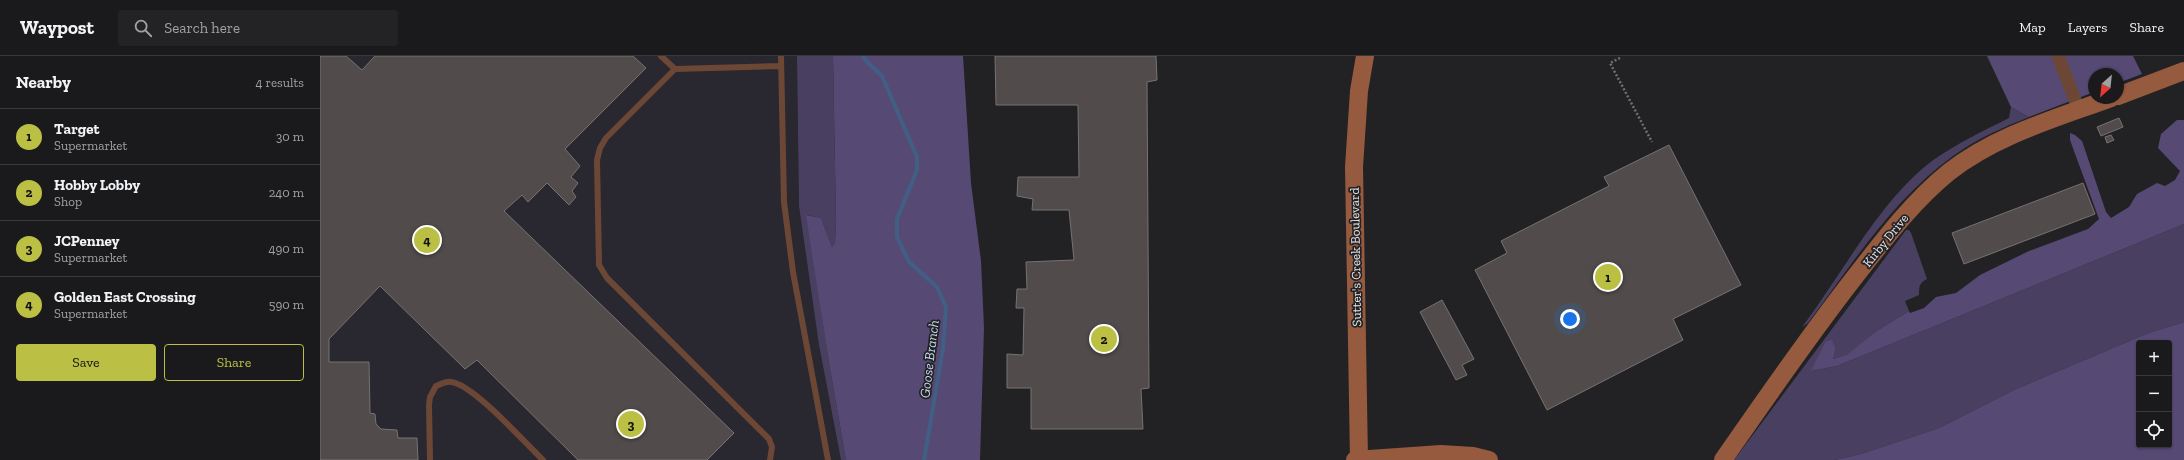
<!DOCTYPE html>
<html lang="en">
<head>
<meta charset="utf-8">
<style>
	:root { --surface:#1a1a1c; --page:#232325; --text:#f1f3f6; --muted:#9fa1a3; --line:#38383b; --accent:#bbc045 }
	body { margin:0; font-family:"Zilla Slab",serif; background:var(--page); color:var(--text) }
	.controls { position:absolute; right:12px; bottom:12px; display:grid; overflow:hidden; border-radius:4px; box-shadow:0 1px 3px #0004 }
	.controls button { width:36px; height:36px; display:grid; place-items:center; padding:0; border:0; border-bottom:1px solid var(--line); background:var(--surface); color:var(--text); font:20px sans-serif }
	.compass { position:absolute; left:1768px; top:12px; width:36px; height:36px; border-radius:50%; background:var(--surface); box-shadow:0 1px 3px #0004; rotate:207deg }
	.you { position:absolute; left:1250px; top:263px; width:14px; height:14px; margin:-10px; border:3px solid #fff; border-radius:50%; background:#1a73e8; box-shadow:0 0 0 6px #1a73e833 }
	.badge { display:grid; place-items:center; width:26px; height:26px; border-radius:50%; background:var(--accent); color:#111; font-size:13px; font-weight:700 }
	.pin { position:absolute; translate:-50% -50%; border:2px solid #fff; box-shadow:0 1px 4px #0006 }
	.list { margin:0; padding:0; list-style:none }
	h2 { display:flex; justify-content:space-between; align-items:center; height:52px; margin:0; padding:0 16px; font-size:17px }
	h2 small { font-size:13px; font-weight:400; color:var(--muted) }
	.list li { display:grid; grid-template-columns:26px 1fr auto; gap:12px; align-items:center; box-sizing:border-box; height:56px; padding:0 16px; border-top:1px solid var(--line) }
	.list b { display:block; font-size:15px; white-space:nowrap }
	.list p { margin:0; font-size:13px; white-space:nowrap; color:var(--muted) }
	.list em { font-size:13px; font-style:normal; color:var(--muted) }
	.actions { display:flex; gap:8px; padding:12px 16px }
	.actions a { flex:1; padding:9px 0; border:1px solid var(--accent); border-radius:4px; text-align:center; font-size:14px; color:var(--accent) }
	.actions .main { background:var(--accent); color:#111 }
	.icon { flex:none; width:22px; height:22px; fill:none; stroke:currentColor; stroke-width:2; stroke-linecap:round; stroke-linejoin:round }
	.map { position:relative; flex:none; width:1864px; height:404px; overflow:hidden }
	header { display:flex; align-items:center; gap:24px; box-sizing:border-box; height:56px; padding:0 20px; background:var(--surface); border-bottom:1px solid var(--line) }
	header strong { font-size:19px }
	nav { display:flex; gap:22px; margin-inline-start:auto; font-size:14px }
	.search { width:280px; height:36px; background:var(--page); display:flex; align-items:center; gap:10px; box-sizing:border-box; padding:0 14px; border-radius:4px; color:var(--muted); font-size:15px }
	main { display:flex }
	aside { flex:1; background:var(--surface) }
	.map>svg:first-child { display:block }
	.built { fill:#292730 }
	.green { fill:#494061 }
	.forest { fill:#564a75; fill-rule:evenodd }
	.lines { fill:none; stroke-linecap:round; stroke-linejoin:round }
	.stream { stroke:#415e84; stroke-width:4 }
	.building { fill:#514c4b; stroke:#767271 }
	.path { stroke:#707073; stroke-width:2.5; stroke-dasharray:2 2; stroke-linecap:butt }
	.lane { stroke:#6d4736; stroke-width:6 }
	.street { stroke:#6d4736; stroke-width:13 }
	.secondary { stroke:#965a3f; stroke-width:18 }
	.labels { text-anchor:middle; stroke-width:3.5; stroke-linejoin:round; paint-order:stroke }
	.street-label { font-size:13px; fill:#e7e6e8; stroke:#222225 }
	.water-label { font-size:14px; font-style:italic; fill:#c7daf3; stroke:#222225 }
</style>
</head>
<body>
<header>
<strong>Waypost</strong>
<div class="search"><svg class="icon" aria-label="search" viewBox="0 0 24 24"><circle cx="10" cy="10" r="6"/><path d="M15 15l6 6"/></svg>Search here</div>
<nav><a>Map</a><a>Layers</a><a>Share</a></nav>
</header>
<main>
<aside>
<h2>Nearby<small>4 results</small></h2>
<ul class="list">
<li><span class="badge">1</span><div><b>Target</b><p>Supermarket</p></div><em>30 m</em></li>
<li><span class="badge">2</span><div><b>Hobby Lobby</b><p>Shop</p></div><em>240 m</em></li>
<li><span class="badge">3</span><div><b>JCPenney</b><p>Supermarket</p></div><em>490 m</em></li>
<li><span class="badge">4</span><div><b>Golden East Crossing</b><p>Supermarket</p></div><em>590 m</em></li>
</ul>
<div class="actions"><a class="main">Save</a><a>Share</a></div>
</aside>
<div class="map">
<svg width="1864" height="404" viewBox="0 0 1864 404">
	<rect width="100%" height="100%" fill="#222225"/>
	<path class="built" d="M0,0H477L479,150L499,289L521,404H0Z"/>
	<path class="green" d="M477,0H513L516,164L515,187L512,191L501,162L487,159L509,307L526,404H521L499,289L479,150Z
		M1691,51L1709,61C1682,72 1656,83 1633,100C1573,143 1532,208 1488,267L1482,271C1521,220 1560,144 1612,105C1636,88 1663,75 1689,62Z
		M1864,168V266L1826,278L1694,334L1619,372L1541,398L1515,404H1414L1586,174H1589L1591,177L1607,223C1599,227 1599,230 1599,239L1585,245L1589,255L1555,276L1527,300L1512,303L1505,286L1492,315L1517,310Z"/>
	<path class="forest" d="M513,0H643L651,127L661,205L664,272L660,404H526L509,307L486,159L501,162L512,191L515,187L516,164Z
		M1667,0H1813L1822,18L1798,27V18H1774V36L1709,61L1691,51Z
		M1857,64H1864V168L1517,310L1491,315L1505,286L1512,284L1515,292L1513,303L1527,299L1555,276L1589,255L1590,257L1604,252L1616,241L1636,237L1660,219L1709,195L1768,173L1779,163L1750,84V77L1755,79L1762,85L1786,156L1791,162L1809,151L1817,138L1837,127L1845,130L1855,124L1860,115L1838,92L1841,78Z
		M1864,266V404H1515L1541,398L1619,372L1694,334L1826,278ZM1819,287H1849V389H1819Z"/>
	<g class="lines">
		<path class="stream" d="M543,0L547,6L562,20L597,101V114L577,163V181L589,206L617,231L626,251L623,293L604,404"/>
	</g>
	<path class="building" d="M0,0H26L42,14L55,0H313L326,12L245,93L260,110L251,121L258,127L252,135L256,141L249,149L227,127L208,146L202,139L184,155L414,377L387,404H258L157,304L145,313L60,230L9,283V306H49L50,357L55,358L56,368L61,373L77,374L78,382H97L98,404H0Z
		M675,0H836L837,24L827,26L829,332L821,333L823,373H711V332H687V298L703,299L704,252H696L697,233H707L706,206L754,204L749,154H712L713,143L697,140L698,121H759L758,49H676Z
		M1799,62L1803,71L1781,80L1777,71Z
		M1791,79L1794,84L1787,87L1785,81Z
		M1349,89L1421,229L1353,263L1363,284L1227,354L1155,214L1187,197L1181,185L1289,130L1284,121Z
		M1763,127L1775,158L1644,208L1632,177Z
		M1122,244L1154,303L1142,309L1147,319L1136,324L1100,256Z"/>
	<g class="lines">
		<path class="path" d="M1300,2L1290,7L1332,86"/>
		<path class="lane" d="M341,0L355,13L461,10
			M461,0L464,146L473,216L508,404
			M355,13L286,82L280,92L277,104L279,209L287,222L449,383L452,391L450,404
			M110,404L109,349L110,341L116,330C121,328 126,325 131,326C153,328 205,387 223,404"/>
		<path class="street" d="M1738,0L1759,54"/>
		<path class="secondary" d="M1798,40L1864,15
			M1039,403L1034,111L1039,35L1045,0
			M1035,404L1121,398L1153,400L1169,404
			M1403,404C1446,342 1488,281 1534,222C1563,185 1592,146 1629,116C1676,79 1737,62 1791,42"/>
	</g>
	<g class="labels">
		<g class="street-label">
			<text transform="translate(1565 184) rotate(-51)" y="5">Kirby Drive</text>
			<text transform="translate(1035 201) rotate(-91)" y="5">Sutter's Creek Boulevard</text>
		</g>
		<g class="water-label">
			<text transform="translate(609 303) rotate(-83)" y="5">Goose Branch</text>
		</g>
	</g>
</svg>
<div class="controls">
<button>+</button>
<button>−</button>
<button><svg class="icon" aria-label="locate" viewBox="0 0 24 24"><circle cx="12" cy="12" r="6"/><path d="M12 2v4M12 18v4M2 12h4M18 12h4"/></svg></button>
</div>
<svg class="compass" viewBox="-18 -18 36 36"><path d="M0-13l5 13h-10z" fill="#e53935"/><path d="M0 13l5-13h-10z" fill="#9fa1a3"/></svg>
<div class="you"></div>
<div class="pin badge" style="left:1288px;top:221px">1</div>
<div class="pin badge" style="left:784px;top:283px">2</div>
<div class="pin badge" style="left:311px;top:368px">3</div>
<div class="pin badge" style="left:107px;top:184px">4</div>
</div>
</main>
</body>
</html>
